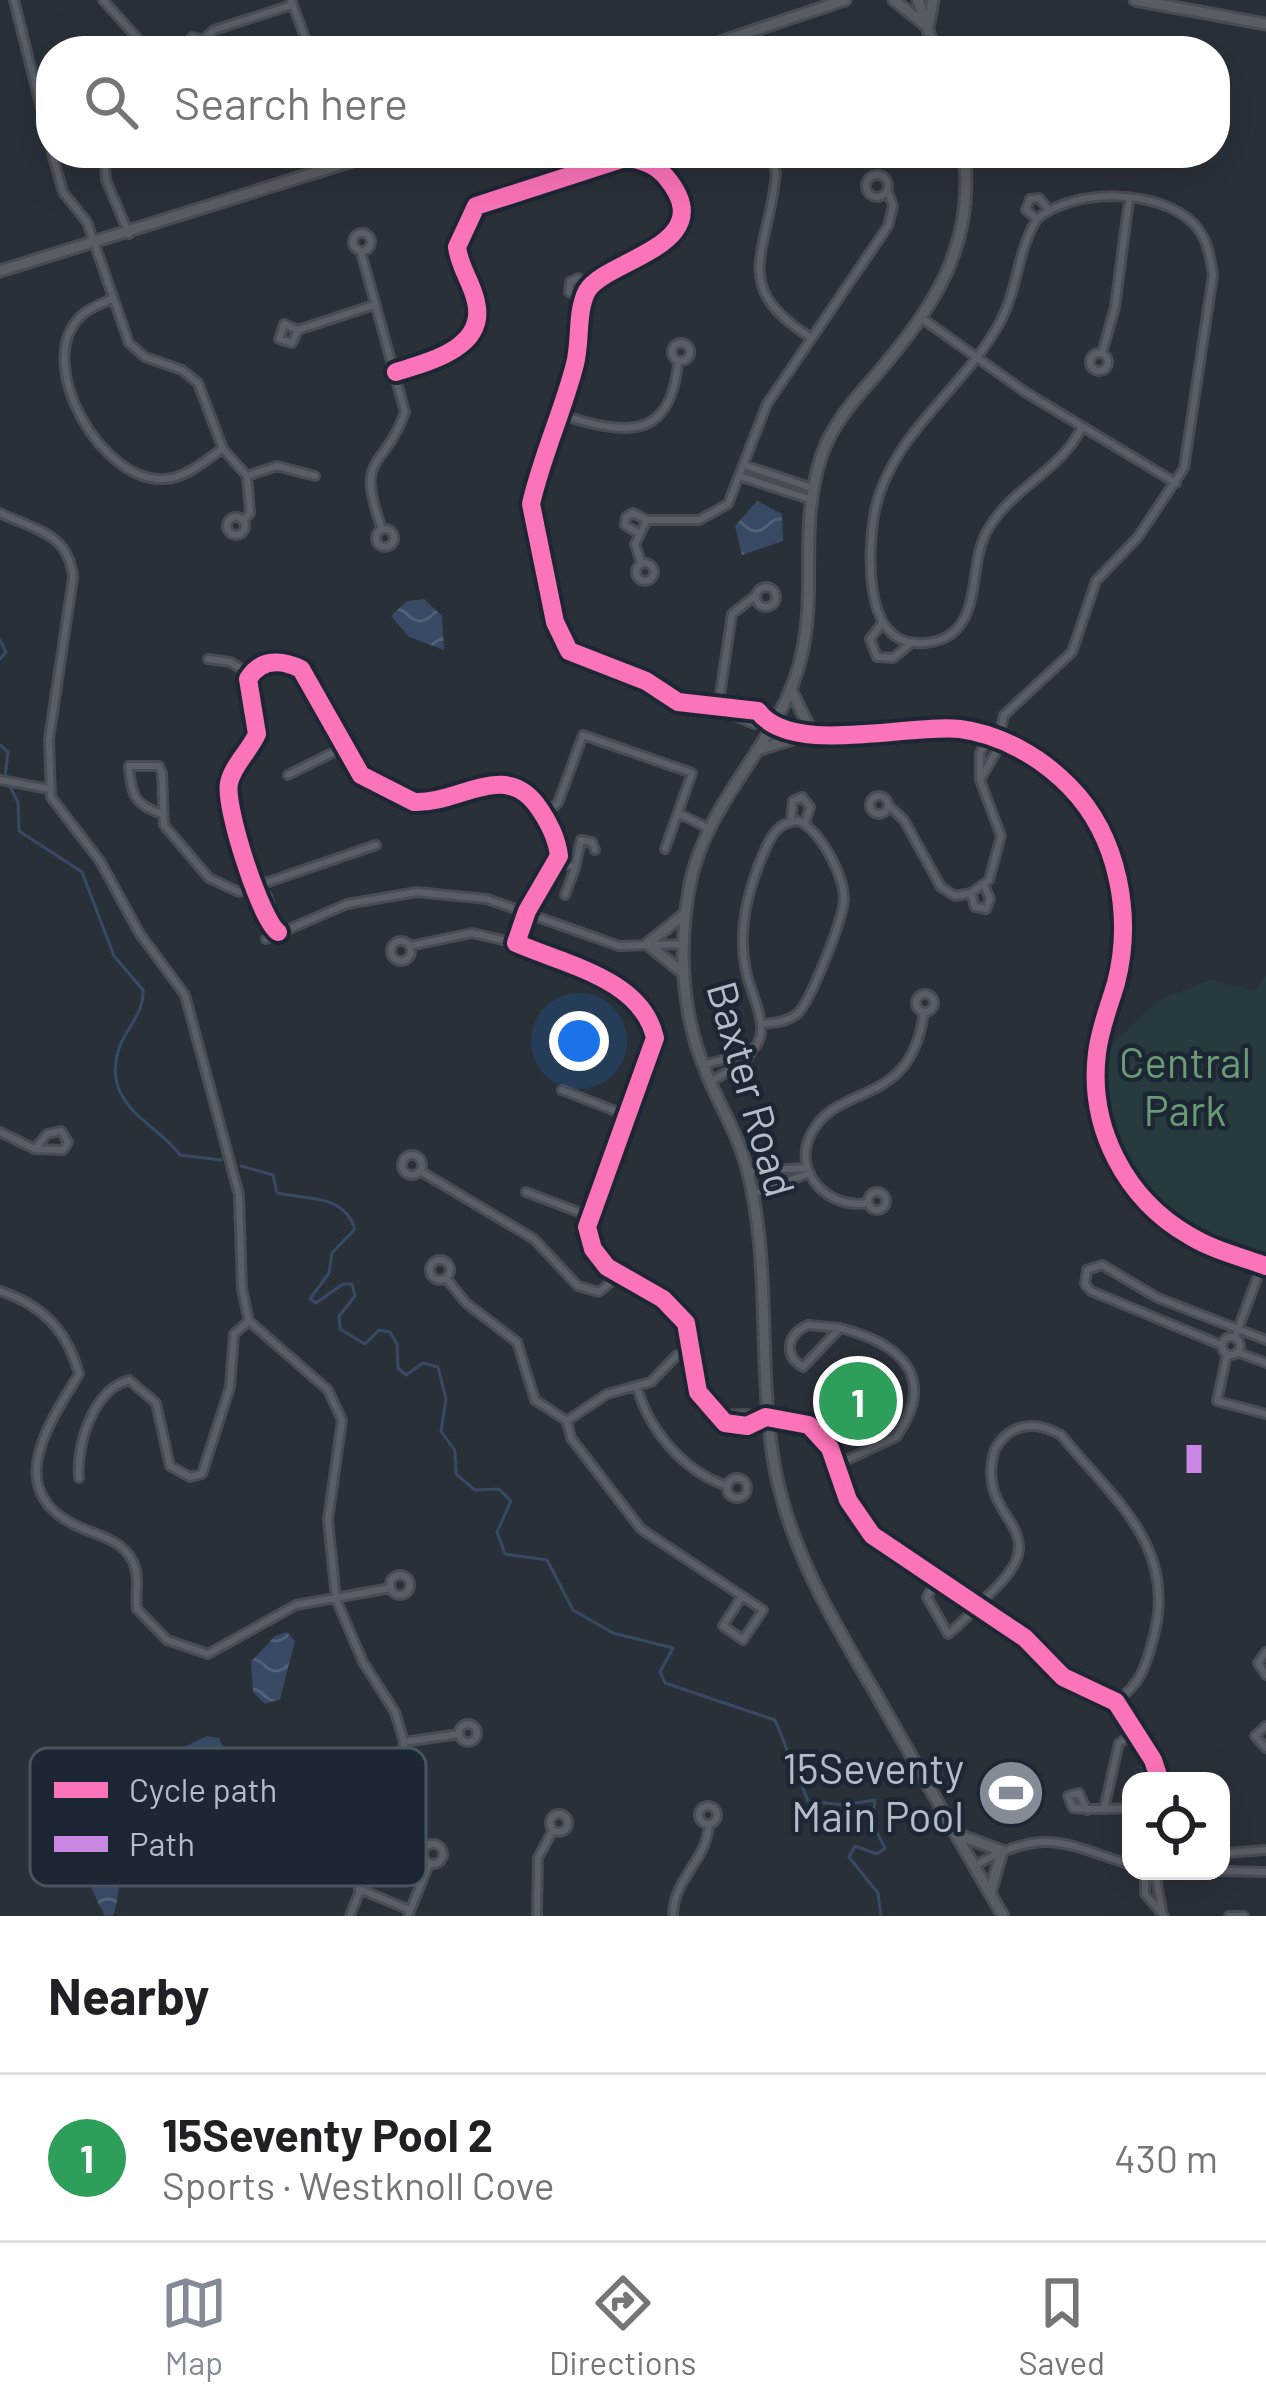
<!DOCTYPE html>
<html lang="en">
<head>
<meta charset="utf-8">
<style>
	:root { --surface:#fff; --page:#f6f6f6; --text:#202124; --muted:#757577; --line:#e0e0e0; --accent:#848b96 }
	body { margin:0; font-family:Barlow,sans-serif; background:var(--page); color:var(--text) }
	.controls { position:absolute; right:36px; bottom:36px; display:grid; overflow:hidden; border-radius:24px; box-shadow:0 12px 48px #0002 }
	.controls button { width:108px; height:108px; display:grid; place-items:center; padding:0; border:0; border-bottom:3px solid var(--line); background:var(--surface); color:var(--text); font:60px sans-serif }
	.you { position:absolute; left:579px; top:1041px; width:42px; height:42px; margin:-30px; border:9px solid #fff; border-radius:50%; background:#1a73e8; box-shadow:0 0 0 18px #1a73e833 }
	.badge { display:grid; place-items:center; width:78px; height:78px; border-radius:50%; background:var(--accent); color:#fff; font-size:39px; font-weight:700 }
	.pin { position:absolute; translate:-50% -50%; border:6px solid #fff; box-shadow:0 3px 12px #0006 }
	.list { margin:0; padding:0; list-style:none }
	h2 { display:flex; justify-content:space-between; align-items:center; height:156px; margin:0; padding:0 48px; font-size:51px }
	h2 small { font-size:39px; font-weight:400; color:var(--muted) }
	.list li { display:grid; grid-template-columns:78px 1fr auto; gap:36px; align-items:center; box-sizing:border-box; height:168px; padding:0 48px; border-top:3px solid var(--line) }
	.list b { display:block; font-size:45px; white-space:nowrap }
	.list p { margin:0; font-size:39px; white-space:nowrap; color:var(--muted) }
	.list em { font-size:39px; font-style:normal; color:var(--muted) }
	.icon { flex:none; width:66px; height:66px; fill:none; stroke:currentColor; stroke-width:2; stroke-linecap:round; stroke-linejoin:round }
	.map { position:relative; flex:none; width:1266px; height:1916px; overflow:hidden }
	.search { position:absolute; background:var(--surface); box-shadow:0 12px 48px #0002; left:36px; right:36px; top:36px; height:132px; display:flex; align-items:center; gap:30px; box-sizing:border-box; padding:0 42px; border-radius:48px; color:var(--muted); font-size:45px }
	.sheet { height:324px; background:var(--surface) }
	nav { display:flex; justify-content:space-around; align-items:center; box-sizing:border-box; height:168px; border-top:3px solid var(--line); background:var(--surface); font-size:33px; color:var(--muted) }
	nav a { display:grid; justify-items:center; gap:6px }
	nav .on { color:var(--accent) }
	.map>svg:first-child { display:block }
	.green { fill:#273a3e }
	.water { fill:url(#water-waves) }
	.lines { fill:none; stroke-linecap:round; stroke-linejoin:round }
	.stream { stroke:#384963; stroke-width:3 }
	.street-casing { stroke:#484c53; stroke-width:12 }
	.secondary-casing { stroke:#484c53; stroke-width:15 }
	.street { stroke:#5a5e66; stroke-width:6 }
	.secondary { stroke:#595d64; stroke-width:9 }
	.quiet { stroke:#c787e3; stroke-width:15; stroke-dasharray:30 15; stroke-linecap:butt }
	.cycleway-casing { stroke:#1d2633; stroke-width:26 }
	.cycleway { stroke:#fb73b8; stroke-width:18 }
	.labels { text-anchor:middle; stroke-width:9; stroke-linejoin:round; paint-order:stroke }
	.park-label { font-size:42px; fill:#6b9a76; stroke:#1d2633 }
	.street-label { font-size:42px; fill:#b4bcc9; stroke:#1d2633 }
	.poi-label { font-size:42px; fill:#b4bcc9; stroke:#1d2633; text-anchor:end }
	.key { fill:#1d2633; stroke:#4a5360; stroke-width:3 }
	.key-label { font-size:33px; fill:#b4bcc9 }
</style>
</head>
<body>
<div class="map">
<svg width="1266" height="1916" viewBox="0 0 1266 1916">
	<defs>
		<pattern id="water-waves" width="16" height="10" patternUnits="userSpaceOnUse" patternTransform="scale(3)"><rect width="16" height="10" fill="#384963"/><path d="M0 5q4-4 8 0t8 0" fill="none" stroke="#526178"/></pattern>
	</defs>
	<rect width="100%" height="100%" fill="#2a3038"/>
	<path class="green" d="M1266,975V1260L1184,1226L1144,1190L1113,1137L1102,1085L1108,1048L1159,1000L1211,980L1255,991Z"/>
	<path class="water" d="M757,501L782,514L783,541L742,555L735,526Z
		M424,599L442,616L444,650L409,637L391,616L407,601Z
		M287,1632L295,1641L280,1699L265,1704L253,1692L251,1662L275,1636Z
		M207,1736L219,1738L223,1747L192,1785C175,1779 170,1771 169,1754Z
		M86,1791L113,1800C121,1833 124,1884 113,1916H105C86,1882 74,1840 69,1802Z"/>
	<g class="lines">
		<path class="stream" d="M0,640L6,652L0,659
			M0,745L8,752L5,777L18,802L19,831L82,872L114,956L143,990C144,1012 130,1024 121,1043C96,1105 158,1123 180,1155L221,1160
			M241,1166L273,1175L277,1193C310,1200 343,1194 355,1229L332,1253L329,1273L310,1299L316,1303L343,1284H352L355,1296L339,1316L340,1329L365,1344L379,1330L390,1332L397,1344L398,1368L406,1375L423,1363L438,1367L446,1399L441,1431L455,1451L456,1474L475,1490L499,1489L511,1501L497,1532L505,1554L547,1560L573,1610L613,1633L673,1648L660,1672L665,1683L775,1720L808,1801L843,1805L875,1800L872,1823L885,1848L877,1854L855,1846L849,1857L878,1893L881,1916"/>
		<defs>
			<path id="street" d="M14,0L51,148
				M103,0L149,51
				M291,0L310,51
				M203,40L204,51
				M188,51L192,37L203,40L214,30L292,5
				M52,153L63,192L87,222L129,343L145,357L182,370L198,383L223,449L247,476L250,513L243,521
				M104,153L106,180L129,234
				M333,153L337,165
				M551,153L554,164L562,167
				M563,153L564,172
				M772,158L776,174C768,254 729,286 810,337
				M663,173L684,153
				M866 186a11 11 0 1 1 22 0a11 11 0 1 1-22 0Z
				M1037,219L1026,210L1030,199L1039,198L1048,209
				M353 242a9 9 0 1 1 18 0a9 9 0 1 1-18 0Z
				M361,252L405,412C384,472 354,452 382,529
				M113,298C102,304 88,308 80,317C33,364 102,483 164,479C186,478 205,461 222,449
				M582,299L569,292L570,282L578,278L592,284
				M923,319L1025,392L1176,483
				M298,330L292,343L279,339L284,324L298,330L374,305
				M672 352a9 9 0 1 1 18 0a9 9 0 1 1-18 0Z
				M1090 362a9 9 0 1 1 18 0a9 9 0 1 1-18 0Z
				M1102,353L1115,307L1129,200
				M396,372C428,362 487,348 476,302C472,282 460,269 457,247L476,206L625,158C641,159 656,165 666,177C724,246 605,259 587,291C576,312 581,341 575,364C563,411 542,456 531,504L555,622L569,651L646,681L678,702L758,711C791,757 911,723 960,729C1001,734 1042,758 1070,787C1119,837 1133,917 1116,983C1109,1007 1100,1028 1097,1053C1088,1127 1125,1199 1190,1236C1213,1250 1241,1257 1266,1266
				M561,415C624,434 670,443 678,363
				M747,466L812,488
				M247,476L277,466L315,476
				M742,477L809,499
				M0,513C35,530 69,533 73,578L49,739L51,797L100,861L140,934L185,995L239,1195L242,1289L249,1321L328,1390L342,1420L328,1520L336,1599L363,1662L395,1712L404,1742L400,1787L350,1916
				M227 526a9 9 0 1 1 18 0a9 9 0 1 1-18 0Z
				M376 538a9 9 0 1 1 18 0a9 9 0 1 1-18 0Z
				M638,533L625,525L626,517L633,513L647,520
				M636 572a9 9 0 1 1 18 0a9 9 0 1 1-18 0Z
				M641,563L635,544L647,520H699L728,504L767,404L888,226L893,206L888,192
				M756 597a10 10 0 1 1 20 0a10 10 0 1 1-20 0Z
				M883,622L870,639L877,657L893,658L910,644
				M208,659L230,662L250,674
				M718,708L732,614L756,595
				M721,710L754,724L764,720
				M988,738L980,753V780L996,752L1004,715L1072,652L1096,581L1138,537L1184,468L1213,275C1210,256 1208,239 1194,224C1159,188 1073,188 1037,219C1017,251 1018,289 1000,322C965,388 891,434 875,510C868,547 862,641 916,643C927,644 942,641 951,634C980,614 970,563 986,533C1010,487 1060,473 1082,427
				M288,775L344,747
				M0,780L49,789
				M870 805a9 9 0 1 1 18 0a9 9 0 1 1-18 0Z
				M890,807L904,820L941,887L955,896L971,893L989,880L1001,836L980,780
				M678,813L708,828
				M163,814C135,806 131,795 129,766H159L162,773L164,825L209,878L239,892L376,845
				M544,815L558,803L583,735L692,773L665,849
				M791,821L793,801L802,797L810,807L805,823
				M558,861L575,868L581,840L592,842L595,850
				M258,889L267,896L278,932
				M971,893L975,907L986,909L990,899L985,887
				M565,895L575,868
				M278,932C261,920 224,807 229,783C233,765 250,750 257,734L248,679C260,659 281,659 301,669L361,775L414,802C459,804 503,761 536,804C547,819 557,838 559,856L527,911L516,943C566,965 642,979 655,1038L587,1227L593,1249L607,1267L663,1299L686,1323L698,1392L725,1423L747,1426L766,1417L809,1425L830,1448L848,1500L872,1535L1025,1638L1063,1677L1116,1702L1153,1760L1160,1781
				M266,939L347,904L417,892L487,899L619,946L684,944
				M391 951a10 10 0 1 1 20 0a10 10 0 1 1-20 0Z
				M410,946L472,933L516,943
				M916 1003a9 9 0 1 1 18 0a9 9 0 1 1-18 0Z
				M703,1065C717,1060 747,1057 755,1047C771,1029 751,994 747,975C737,935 746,895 762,857C770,838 776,822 798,821C821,830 844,876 844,900C843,919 810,1003 797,1014C787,1022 773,1023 761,1024
				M710,1082L746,1061L752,1051
				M562,1090L628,1116
				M61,1131L68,1142L63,1150L35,1149L47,1134Z
				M0,1132L35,1149
				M402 1165a10 10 0 1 1 20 0a10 10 0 1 1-20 0Z
				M420,1171L534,1239L578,1286L599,1292L618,1276
				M747,1171L807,1168
				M868 1201a9 9 0 1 1 18 0a9 9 0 1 1-18 0Z
				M526,1192L589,1216
				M751,1195L810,1173
				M868,1203C828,1210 790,1171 812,1132C840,1081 911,1109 924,1012
				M430 1270a10 10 0 1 1 20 0a10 10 0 1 1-20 0Z
				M446,1278L466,1303L517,1342L535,1400L567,1421L571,1438L641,1529L763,1610L743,1640L723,1626L742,1596
				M0,1291C42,1305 67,1330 79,1374C50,1422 0,1491 79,1527C99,1536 123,1540 133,1562C140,1576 135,1593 137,1609L167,1640L208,1654L296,1605L391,1588
				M808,1325L840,1328L803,1367C782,1354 788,1334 808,1325Z
				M1222 1346a9 9 0 1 1 18 0a9 9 0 1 1-18 0Z
				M1235,1337L1262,1265
				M1221,1345L1091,1291L1085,1284L1087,1270L1102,1265L1158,1298L1266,1340
				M1237,1352L1266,1363
				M1227,1354L1217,1401L1266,1414
				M637,1387C649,1430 683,1471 727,1486
				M719,1415L747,1414L755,1420
				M568,1420L607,1394L651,1382L677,1355L692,1349
				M838,1464L896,1437C939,1376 899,1343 840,1328
				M727 1488a10 10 0 1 1 20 0a10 10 0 1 1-20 0Z
				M79,1478C76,1445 93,1390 129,1380L156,1403L170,1466L190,1477L202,1474L230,1387L234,1334L249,1321
				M390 1585a10 10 0 1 1 20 0a10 10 0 1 1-20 0Z
				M936,1581L927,1597L948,1634C962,1624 971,1612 983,1600C1069,1525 971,1526 995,1449C1011,1422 1036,1421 1061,1435C1114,1500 1179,1547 1153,1639C1146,1667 1140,1684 1116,1702
				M1266,1652L1258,1663L1266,1675
				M459 1733a9 9 0 1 1 18 0a9 9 0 1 1-18 0Z
				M1266,1726L1255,1736L1266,1748
				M404,1742L459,1734
				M1142,1750L1152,1781
				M699 1815a9 9 0 1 1 18 0a9 9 0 1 1-18 0Z
				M1104,1809L1119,1743L1135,1733
				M1087,1810L1079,1793L1068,1796L1073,1808C1092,1810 1111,1809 1131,1808
				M550 1823a9 9 0 1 1 18 0a9 9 0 1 1-18 0Z
				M423 1854a10 10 0 1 1 20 0a10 10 0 1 1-20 0Z
				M1221,1848L1226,1853H1221
				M1226,1853L1266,1850
				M974,1866C1044,1827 1061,1842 1131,1865
				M1145,1871V1894L1164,1916
				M1155,1871L1162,1912
				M1221,1871L1266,1872
				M359,1889L410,1910
				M408,1916L429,1864
				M537,1916L538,1858L553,1830
				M673,1916C673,1878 707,1861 709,1824
				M1229,1916H1244"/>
			<path id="secondary" d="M894,0L925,25
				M918,0L935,51
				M1135,0L1266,24
				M929,23L933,0
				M693,51L845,0
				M964,153C976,246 933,308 876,375C855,399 833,423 822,454C798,527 817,585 802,653C784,740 708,795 690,884C678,946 681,1013 706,1072C719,1105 738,1134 747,1169C773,1268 756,1374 776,1474C794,1561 840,1632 884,1708C923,1777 963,1847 1003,1916
				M0,271L378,153
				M757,750L812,733L791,690
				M682,972L647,944L686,913
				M959,1835L1002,1851L990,1893"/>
		</defs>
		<use href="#street" class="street-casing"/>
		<use href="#secondary" class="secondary-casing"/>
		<use href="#street" class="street"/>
		<use href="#secondary" class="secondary"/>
		<path class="quiet" d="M1194,1445V1473"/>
		<defs>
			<path id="cycleway" d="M396,372C428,362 487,348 476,302C472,282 460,269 457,247L476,206L625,158C641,159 656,165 666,177C724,246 605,259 587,291C576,312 581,341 575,364C563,411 542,456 531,504L555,622L569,651L646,681L678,702L758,711C791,757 911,723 960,729C1001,734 1042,758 1070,787C1119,837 1133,917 1116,983C1109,1007 1100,1028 1097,1053C1088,1127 1125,1199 1190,1236C1213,1250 1241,1257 1266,1266
				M278,932C261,920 224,807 229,783C233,765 250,750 257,734L248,679C260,659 281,659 301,669L361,775L414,802C459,804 503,761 536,804C547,819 557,838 559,856L527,911L516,943C566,965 642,979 655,1038L587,1227L593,1249L607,1267L663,1299L686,1323L698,1392L725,1423L747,1426L766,1417L809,1425L830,1448L848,1500L872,1535L1025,1638L1063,1677L1116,1702L1153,1760L1160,1781"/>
		</defs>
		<use href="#cycleway" class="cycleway-casing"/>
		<use href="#cycleway" class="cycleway"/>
	</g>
	<defs>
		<symbol id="stadium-disc" viewBox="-11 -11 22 22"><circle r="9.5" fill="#848b96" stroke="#1d2633"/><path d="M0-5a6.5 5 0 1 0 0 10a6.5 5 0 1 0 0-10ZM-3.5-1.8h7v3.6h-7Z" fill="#fff"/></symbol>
	</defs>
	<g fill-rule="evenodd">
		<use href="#stadium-disc" x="973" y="1755" width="76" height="76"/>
	</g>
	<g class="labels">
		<g class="park-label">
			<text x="1185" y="1078">Central<tspan x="1185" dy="48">Park</tspan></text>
		</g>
		<g class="street-label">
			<text transform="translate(751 1089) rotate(74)" y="15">Baxter Road</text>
		</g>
		<g class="poi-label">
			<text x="964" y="1784">15Seventy<tspan x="964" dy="48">Main Pool</tspan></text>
		</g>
	</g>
	<rect x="30" y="1748" width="396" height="138" rx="18" class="key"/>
	<rect x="54" y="1782" width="54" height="16" fill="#fb73b8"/>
	<rect x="54" y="1836" width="54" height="16" fill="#c787e3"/>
	<g class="key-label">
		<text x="129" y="1802">Cycle path</text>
		<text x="129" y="1856">Path</text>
	</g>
</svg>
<div class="controls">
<button><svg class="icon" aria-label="locate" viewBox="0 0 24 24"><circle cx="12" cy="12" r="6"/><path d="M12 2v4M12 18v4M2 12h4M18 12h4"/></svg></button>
</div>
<div class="you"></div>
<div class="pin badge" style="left:858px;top:1401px;background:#2e9e5b">1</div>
<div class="search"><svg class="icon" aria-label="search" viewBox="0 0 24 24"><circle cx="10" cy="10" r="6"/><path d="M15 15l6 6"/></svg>Search here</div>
</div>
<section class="sheet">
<h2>Nearby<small></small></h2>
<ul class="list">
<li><span class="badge" style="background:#2e9e5b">1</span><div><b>15Seventy Pool 2</b><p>Sports · Westknoll Cove</p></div><em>430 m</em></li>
</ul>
</section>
<nav>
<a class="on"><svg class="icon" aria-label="map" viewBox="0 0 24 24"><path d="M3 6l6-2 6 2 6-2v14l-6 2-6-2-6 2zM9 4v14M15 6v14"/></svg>Map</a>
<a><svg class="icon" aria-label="directions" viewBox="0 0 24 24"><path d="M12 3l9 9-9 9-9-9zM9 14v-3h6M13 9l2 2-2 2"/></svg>Directions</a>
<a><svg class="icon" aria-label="saved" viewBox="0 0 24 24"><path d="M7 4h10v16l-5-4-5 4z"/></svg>Saved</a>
</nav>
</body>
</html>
